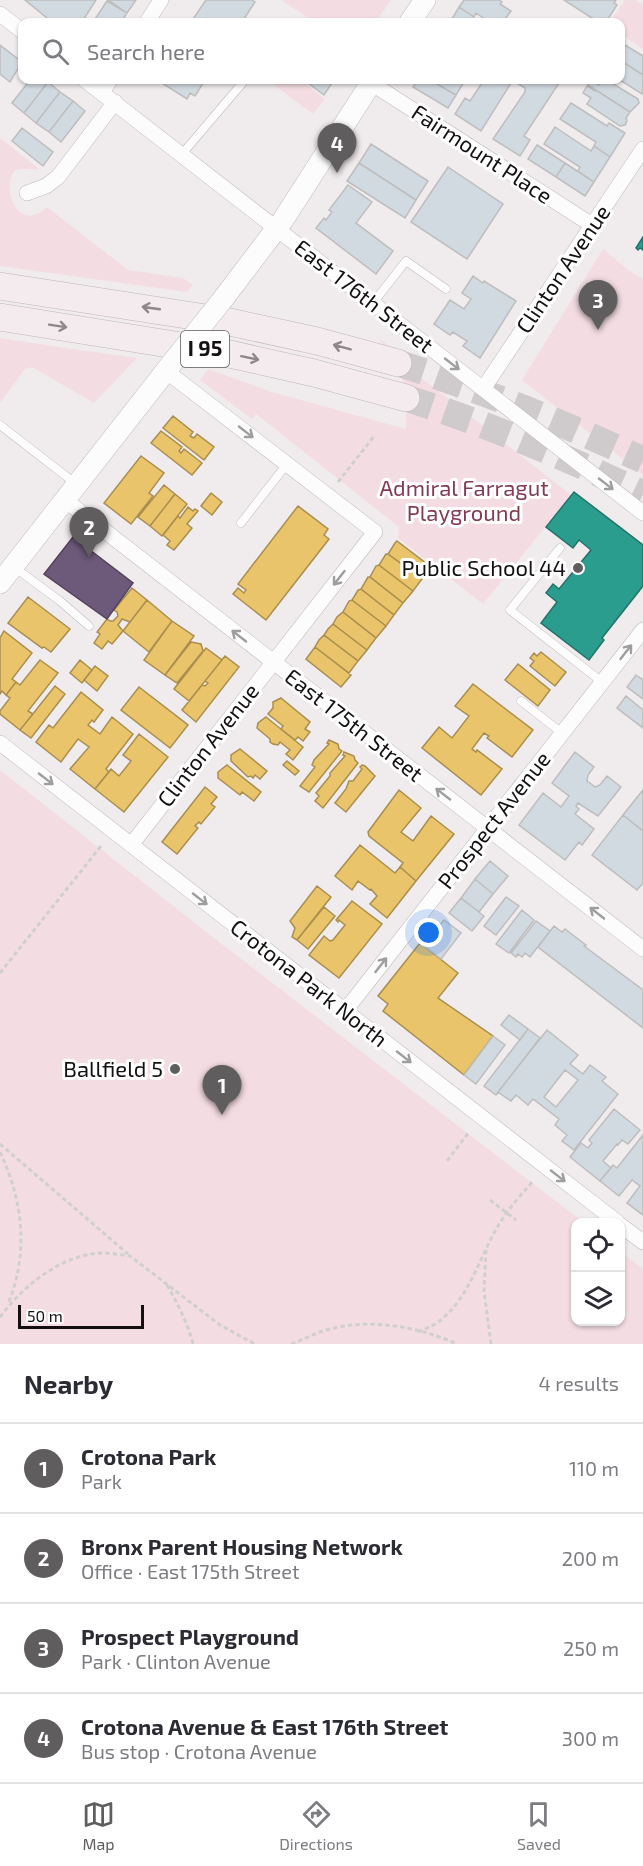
<!DOCTYPE html>
<html lang="en">
<head>
<meta charset="utf-8">
<style>
	:root { --surface:#fff; --page:#f7f7f7; --text:#2b2b33; --muted:#7c7c81; --line:#e1e1e2; --accent:#605d5e }
	body { margin:0; font-family:"Exo 2",sans-serif; background:var(--page); color:var(--text) }
	.controls { position:absolute; right:18px; bottom:18px; display:grid; overflow:hidden; border-radius:12px; box-shadow:0 2px 4px #0004 }
	.controls button { width:54px; height:54px; display:grid; place-items:center; padding:0; border:0; border-bottom:2px solid var(--line); background:var(--surface); color:var(--text); font:30px sans-serif }
	.scale { position:absolute; left:18px; bottom:15px; width:126px; box-sizing:border-box; padding-left:6px; border:3px solid #131011; border-top:0; font-size:16px; line-height:21px; white-space:nowrap; color:#131011; -webkit-text-stroke:4px #fff; paint-order:stroke }
	.you { position:absolute; left:429px; top:933px; width:21px; height:21px; margin:-15px; border:4px solid #fff; border-radius:50%; background:#1a73e8; box-shadow:0 0 0 9px #1a73e833 }
	.badge { display:grid; place-items:center; width:39px; height:39px; border-radius:50%; background:var(--accent); color:#fff; font-size:20px; font-weight:700 }
	.pin { position:absolute; translate:-50% -50px; filter:drop-shadow(0 2px 3px #0008) }
	.pin::after { content:''; position:absolute; top:32px; width:21px; height:18px; background:inherit; clip-path:polygon(0 0,100% 0,50% 100%) }
	.list { margin:0; padding:0; list-style:none }
	h2 { display:flex; justify-content:space-between; align-items:center; height:78px; margin:0; padding:0 24px; font-size:26px }
	h2 small { font-size:20px; font-weight:400; color:var(--muted) }
	.list li { display:grid; grid-template-columns:39px 1fr auto; gap:18px; align-items:center; box-sizing:border-box; height:90px; padding:0 24px; border-top:2px solid var(--line) }
	.list b { display:block; font-size:22px; white-space:nowrap }
	.list p { margin:0; font-size:20px; white-space:nowrap; color:var(--muted) }
	.list em { font-size:20px; font-style:normal; color:var(--muted) }
	.icon { flex:none; width:33px; height:33px; fill:none; stroke:currentColor; stroke-width:2; stroke-linecap:round; stroke-linejoin:round }
	.map { position:relative; flex:none; width:643px; height:1344px; overflow:hidden }
	.search { position:absolute; background:var(--surface); box-shadow:0 2px 4px #0004; left:18px; right:18px; top:18px; height:66px; display:flex; align-items:center; gap:15px; box-sizing:border-box; padding:0 21px; border-radius:12px; color:var(--muted); font-size:22px }
	.sheet { height:438px; background:var(--surface) }
	nav { display:flex; justify-content:space-around; align-items:center; box-sizing:border-box; height:84px; border-top:2px solid var(--line); background:var(--surface); font-size:16px; color:var(--muted) }
	nav a { display:grid; justify-items:center; gap:3px }
	nav .on { color:var(--accent) }
	.map>svg:first-child { display:block }
	.green { fill:#f4dde2 }
	.homes { fill:#e9c46a; stroke:#a98e4f; stroke-width:1.5 }
	.offices { fill:#6d597a; stroke:#52435a; stroke-width:1.5 }
	.schools { fill:#2a9d8f; stroke:#237369; stroke-width:1.5 }
	.building { fill:#d2dae1; stroke:#bebdbe; stroke-width:1.5; fill-rule:evenodd }
	.lines { fill:none; stroke-linecap:round; stroke-linejoin:round }
	.highway-tunnel { stroke:#cfcacb; stroke-width:27; stroke-dasharray:27 14; stroke-linecap:butt }
	.lane-casing { stroke:#bebbbb; stroke-width:9 }
	.street-casing { stroke:#bebbbb; stroke-width:16 }
	.secondary-casing { stroke:#bebbbb; stroke-width:22 }
	.highway-casing { stroke:#c0b6b9; stroke-width:28 }
	.path { stroke:#d0cfcf; stroke-width:3; stroke-dasharray:4.5 3; stroke-linecap:butt }
	.lane { stroke:#fdfcfc; stroke-width:8 }
	.street { stroke:#fdfcfc; stroke-width:15 }
	.secondary { stroke:#fdfcfc; stroke-width:21 }
	.highway { stroke:#f3ebed; stroke-width:27 }
	.secondary-bridge-casing { stroke:#bebbbb; stroke-width:22; stroke-linecap:butt }
	.secondary-bridge { stroke:#fdfcfc; stroke-width:21 }
	.oneway { stroke:#8e888a }
	.oneway2 { stroke:#9f9e9e }
	.poi-dot { fill:#605d5e; stroke:#fff; stroke-width:2 }
	.labels { text-anchor:middle; stroke-width:6; stroke-linejoin:round; paint-order:stroke }
	.shield { fill:#fff; stroke:#5a5858; stroke-width:1.5 }
	.shield-label { font-size:21px; font-weight:bold; fill:#131011 }
	.street-label { font-size:22px; fill:#131011; stroke:#fff }
	.park-label { font-size:22px; fill:#823b53; stroke:#fff }
	.poi-label { font-size:22px; fill:#131011; stroke:#fff; text-anchor:end }
</style>
</head>
<body>
<div class="map">
<svg width="643" height="1344" viewBox="0 0 643 1344">
	<rect width="100%" height="100%" fill="#f0ebec"/>
	<path class="green" d="M281,0H391L376,22H315Z
		M625,0H636L643,5V49L621,34L620,22H610Z
		M278,80H301L325,99L313,114L274,85Z
		M0,138L39,169C33,170 24,167 16,170C0,183 16,236 47,207L128,270L183,278L193,285L187,292L0,266Z
		M603,249L628,270L643,279V475L522,380Z
		M377,337L422,371L419,376L571,495L483,604L398,538L399,527L256,414L252,419L200,380L208,369L272,392L406,429C408,389 405,367 377,337Z
		M0,338C46,345 91,352 137,358L94,403L32,367L25,369L0,403Z
		M0,770L214,938L583,1222H576V1322H620L621,1252L643,1269V1344H0Z"/>
	<path class="homes" d="M173,416L193,432L190,436L194,438L197,434L214,447L204,460L163,428Z
		M161,431L182,447L179,451L181,453L184,449L202,463L192,475L151,443Z
		M141,456L164,473L149,493L153,496L131,524L104,503Z
		M164,485L175,494L150,526L138,517Z
		M211,493L222,502L212,515L201,506Z
		M175,494L187,504L162,536L150,526Z
		M298,506L328,529L324,535L329,539L266,620L233,594L238,588L244,593L246,590L238,584Z
		M188,507L193,511L195,509L198,511L187,524L192,528L174,550L167,545L170,541L163,535L178,516L180,518Z
		M397,541L431,567L422,579L388,554L395,543Z
		M386,554H388L422,579L413,591L379,565Z
		M379,565L413,591L403,603L370,577L376,566Z
		M368,577H370L403,603L394,615L361,589Z
		M132,588L147,600L130,622L122,619L118,625L123,631L112,644L108,641L102,649L94,643L100,634L97,632L107,619L110,621H113L118,616L117,612L114,610Z
		M361,589L394,615L386,626L352,600L358,590Z
		M28,597L70,629L51,652L44,647L42,648L8,623Z
		M147,600L172,621L149,652L123,631Z
		M352,600L386,626L376,638L343,612L349,601Z
		M343,612L376,638L367,650L333,624L337,617Z
		M172,621L194,636L165,675L144,660Z
		M333,624L367,650L358,661L324,635L328,629Z
		M4,631L32,653L12,679L16,682L6,695L2,691L0,694V638Z
		M324,635L358,661L349,673L315,647L319,640Z
		M191,642L201,644L203,651L177,683L165,675Z
		M315,647L351,675L341,687L306,659Z
		M206,648L222,660L189,701L174,689Z
		M541,652L566,672L555,686L530,666L534,661L530,658L534,653L537,656Z
		M225,656L239,667L196,722L182,710L202,685L205,686L208,683L205,681Z
		M40,660L58,673L28,711L33,714L20,730L0,714V711L10,698L6,695L16,682L20,685Z
		M80,660L92,670L82,683L70,673Z
		M518,664L550,690L538,706L505,680Z
		M95,666L108,676L97,691L84,680Z
		M473,684L533,730L512,757L487,738L489,736L484,733L472,749L476,752L477,750L502,769L481,795L422,748L439,727L452,738L469,716L455,706Z
		M55,686L65,694L31,738L20,730Z
		M139,687L188,725L170,748L121,710Z
		M81,692L103,710L94,722L92,720L88,725L100,734L112,717L133,734L109,765L106,769L109,772L95,789L70,769L89,747L78,739L61,762L36,742L49,725L53,728Z
		M281,698L310,722L305,729L310,732L303,741L298,737L295,740L281,729L283,726L268,714L273,708V702Z
		M266,717L303,747L293,760L286,754L290,750L280,742L278,745L273,744L270,742V739L257,728L258,723Z
		M139,734L168,757L124,812L95,789L111,769L119,776L131,761L123,755Z
		M329,740L338,744L339,749L342,751L309,792L300,786L315,767L312,765L314,760L329,744L327,743Z
		M240,749L267,771L260,779L255,775L253,778L251,776L248,777L231,761V755Z
		M344,752L354,756L355,760L358,763L323,808L315,801L319,796L316,793L330,776V773L345,756L343,755Z
		M287,761L299,771L295,775L283,765Z
		M227,765L261,792L254,801L242,792L240,795L218,778V772Z
		M362,765L365,766L375,776L346,812L335,803L346,789L349,781H353L362,769L360,767Z
		M205,787L217,797L211,804L215,807L201,824L199,822L195,826L198,828L177,854L162,842Z
		M399,790L421,808L401,832L413,841L431,816L454,834L416,881L400,867L403,863L369,836L368,832Z
		M360,845L395,873L400,867L416,881L387,918L370,904L377,896L371,889L370,890L358,881L352,890L335,876Z
		M317,886L331,897L297,940L292,937L295,928L290,921Z
		M352,901L382,924L339,978L309,955L324,936L330,941L333,940L345,925L339,920L338,922L336,920Z
		M324,907L335,916L308,949L297,940Z
		M420,943L458,973L438,998L493,1036L464,1075L383,1011L388,1004L378,996Z"/>
	<path class="offices" d="M73,537L133,583L107,619L44,574Z"/>
	<path class="schools" d="M643,237V250L640,248L638,250L636,248Z
		M574,492L643,545V586L602,638L604,640L589,660L541,623L557,602L546,593L553,584L559,589L591,550L579,540L573,548L546,527Z"/>
	<path class="building" d="M25,0H96L82,22H52Z
		M108,0H136L127,13Z
		M206,0H252L255,2L242,22H191Z
		M464,0H499L502,2L500,4L511,11L503,22H496L491,19L489,22L476,13L474,17L459,7Z
		M564,0H616L614,3L617,5L606,22H598Z
		M107,1L127,13L121,22H93Z
		M459,7L474,17L472,20L476,22H450Z
		M0,45L22,62L10,82L0,74Z
		M625,45L643,56V75L620,60V53Z
		M620,60L643,75V92L642,94L620,80Z
		M30,80H45L48,82L24,113L12,103Z
		M157,80H205L195,96L190,93L187,99Z
		M304,80H334L324,95Z
		M418,80H430L456,95L448,108L413,87Z
		M430,80H460L464,82L456,95Z
		M484,80H561L524,136L530,140L520,156L493,139L525,92V88L514,81L511,83L481,131L455,114L465,98L470,101Z
		M592,80L599,85L603,80H607L638,99L639,103L630,112L588,85Z
		M48,82L60,92L36,123L24,113Z
		M587,86L595,91L596,90L630,112L626,118L627,121L625,125L620,126L587,104L591,98L583,93Z
		M60,92L73,101L49,132L36,123Z
		M73,101L85,111L61,142L49,132Z
		M571,103L607,126L609,123L625,133L610,157L594,146L596,142L560,119Z
		M555,127L591,151L594,146L610,157L594,182L578,171L580,167L544,144Z
		M22,128L53,152L43,166L12,141Z
		M371,144L428,181L416,200L359,163Z
		M537,145L565,163L556,177L528,159Z
		M359,163L416,200L405,218L347,181Z
		M565,163L594,182L585,196L556,177Z
		M448,167L503,204L467,259L411,222Z
		M348,185L372,202L356,223L393,251L376,274L316,228L324,218L326,220L332,212L329,210Z
		M473,276L483,283L484,281L516,301L480,358L463,346L467,341L453,332L450,335L434,324L450,300L464,309L471,299L462,293Z
		M636,675L643,680V699L627,687Z
		M626,696L643,710V728L617,708Z
		M575,752L594,767L588,775L587,781L590,783L595,787L600,785L607,776L621,787L598,816L578,803L576,806L579,809L575,814L594,829L582,845L579,842L565,860L519,825L543,793L561,807L569,796L552,783Z
		M643,790V831L623,815Z
		M623,815L643,831V883L637,890L592,855Z
		M490,861L508,876L493,894L475,879Z
		M475,879L493,894L479,912L461,898Z
		M506,897L519,906L496,935L484,926Z
		M461,898L484,916L472,931L449,913Z
		M522,910L534,920L509,953L496,944Z
		M444,920L461,933L441,959L423,945Z
		M536,921L550,931L530,957L525,953L522,957L518,954L516,957L511,953Z
		M554,926L562,932L565,929L586,945L584,946L643,990V1028L538,947Z
		M509,1015L528,1029L520,1040L501,1025Z
		M528,1029L540,1038L496,1095L484,1086Z
		M547,1030L578,1055L570,1064L583,1074L590,1065L606,1077L602,1081L618,1094L574,1150L562,1141L567,1135L555,1125L559,1119L533,1099L528,1105L516,1095L511,1101L498,1092ZM565,1070L578,1080L556,1107L544,1097Z
		M493,1036L505,1045L476,1084L464,1075Z
		M614,1109L640,1130L628,1144L622,1140L618,1145L617,1144L603,1161L611,1168L600,1181L570,1157L581,1143L588,1148L592,1143L589,1140Z
		M643,1135V1215L627,1203L640,1186L632,1180L619,1196L600,1181L613,1165L617,1168Z"/>
	<g class="lines">
		<path class="highway-tunnel" d="M398,363C482,390 563,423 643,460
			M406,398C487,424 566,457 643,494"/>
		<defs>
			<path id="lane" d="M182,154L245,80
				M373,303L406,261L446,289
				M0,425L76,484
				M241,523L287,464
				M560,548L510,610L602,682
				M14,567L60,601L89,626
				M521,701L562,733"/>
			<path id="street" d="M0,14L22,31
				M147,22L161,0
				M85,80L643,513
				M371,83L592,225
				M102,92L110,80
				M27,193L46,186L58,177L115,102
				M483,389L643,149
				M65,500L643,949
				M0,743L617,1222
				M131,845L375,532L166,371
				M345,1011L643,630
				M620,1225L643,1242"/>
			<path id="secondary" d="M410,22L425,0
				M223,299L283,220L373,80
				M0,583L172,363"/>
			<path id="highway" d="M0,286L225,321L317,341L398,363
				M0,317L225,353L314,373L406,398"/>
		</defs>
		<use href="#lane" class="lane-casing"/>
		<use href="#street" class="street-casing"/>
		<use href="#secondary" class="secondary-casing"/>
		<use href="#highway" class="highway-casing"/>
		<path class="path" d="M338,482L375,435
			M0,973L101,846
			M0,1144L128,1254
			M0,1152C23,1201 29,1253 8,1304
			M447,1161L469,1132
			M490,1200L516,1220
			M486,1250L484,1291L491,1344
			M167,1285C178,1304 187,1322 193,1344
			M0,1317C23,1286 62,1254 102,1253C111,1253 121,1255 130,1256L220,1325L255,1344
			M418,1332C427,1328 436,1325 443,1318C470,1295 480,1256 498,1226C507,1210 521,1195 533,1181
			M291,1344C304,1340 316,1332 330,1329C371,1318 419,1327 457,1344"/>
		<use href="#lane" class="lane"/>
		<use href="#street" class="street"/>
		<use href="#secondary" class="secondary"/>
		<use href="#highway" class="highway"/>
		<defs>
			<path id="secondary-bridge" d="M172,363L223,299"/>
		</defs>
		<use href="#secondary-bridge" class="secondary-bridge-casing"/>
		<use href="#secondary-bridge" class="secondary-bridge"/>
	</g>
	<defs><path id="oneway-shaft" d="M-6 0H5M1.5-3L5.5 0L1.5 3" fill="none" stroke-width="1.6" stroke-linecap="round" stroke-linejoin="round" transform="scale(1.5)"/></defs>
	<g class="oneway">
		<use href="#oneway-shaft" transform="translate(151 308) rotate(-172)"/>
		<use href="#oneway-shaft" transform="translate(58 326) rotate(9)"/>
		<use href="#oneway-shaft" transform="translate(342 347) rotate(-165)"/>
		<use href="#oneway-shaft" transform="translate(250 358) rotate(12)"/>
	</g>
	<g class="oneway2">
		<use href="#oneway-shaft" transform="translate(452 364) rotate(38)"/>
		<use href="#oneway-shaft" transform="translate(246 432) rotate(38)"/>
		<use href="#oneway-shaft" transform="translate(606 484) rotate(38)"/>
		<use href="#oneway-shaft" transform="translate(339 578) rotate(128)"/>
		<use href="#oneway-shaft" transform="translate(239 636) rotate(-142)"/>
		<use href="#oneway-shaft" transform="translate(626 652) rotate(-52)"/>
		<use href="#oneway-shaft" transform="translate(46 779) rotate(38)"/>
		<use href="#oneway-shaft" transform="translate(443 794) rotate(-142)"/>
		<use href="#oneway-shaft" transform="translate(200 899) rotate(38)"/>
		<use href="#oneway-shaft" transform="translate(597 913) rotate(-142)"/>
		<use href="#oneway-shaft" transform="translate(381 965) rotate(-52)"/>
		<use href="#oneway-shaft" transform="translate(404 1057) rotate(38)"/>
		<use href="#oneway-shaft" transform="translate(558 1176) rotate(38)"/>
	</g>
	<g class="poi-dot">
		<circle cx="578" cy="568" r="6"/>
		<circle cx="175" cy="1069" r="6"/>
	</g>
	<g class="labels">
		<rect class="shield" x="181" y="331" width="48" height="36" rx="4.5"/>
		<g class="shield-label">
			<text x="205" y="356">I 95</text>
		</g>
		<g class="street-label">
			<text transform="translate(482 154) rotate(33)" y="8">Fairmount Place</text>
			<text transform="translate(563 269) rotate(-56)" y="8">Clinton Avenue</text>
			<text transform="translate(364 296) rotate(38)" y="8">East 176th Street</text>
			<text transform="translate(354 725) rotate(38)" y="8">East 175th Street</text>
			<text transform="translate(208 745) rotate(-52)" y="8">Clinton Avenue</text>
			<text transform="translate(494 820) rotate(-52)" y="8">Prospect Avenue</text>
			<text transform="translate(309 983) rotate(38)" y="8">Crotona Park North</text>
		</g>
		<g class="park-label">
			<text x="464" y="496">Admiral Farragut<tspan x="464" dy="25">Playground</tspan></text>
		</g>
		<g class="poi-label">
			<text x="566" y="576">Public School 44</text>
			<text x="163" y="1077">Ballfield 5</text>
		</g>
	</g>
</svg>
<div class="controls">
<button><svg class="icon" aria-label="locate" viewBox="0 0 24 24"><circle cx="12" cy="12" r="6"/><path d="M12 2v4M12 18v4M2 12h4M18 12h4"/></svg></button>
<button><svg class="icon" aria-label="layers" viewBox="0 0 24 24"><path d="M12 4l9 5-9 5-9-5zM3 14l9 5 9-5"/></svg></button>
</div>
<div class="scale">50 m</div>
<div class="you"></div>
<div class="pin badge" style="left:222px;top:1115px">1</div>
<div class="pin badge" style="left:89px;top:557px">2</div>
<div class="pin badge" style="left:598px;top:330px">3</div>
<div class="pin badge" style="left:337px;top:173px">4</div>
<div class="search"><svg class="icon" aria-label="search" viewBox="0 0 24 24"><circle cx="10" cy="10" r="6"/><path d="M15 15l6 6"/></svg>Search here</div>
</div>
<section class="sheet">
<h2>Nearby<small>4 results</small></h2>
<ul class="list">
<li><span class="badge">1</span><div><b>Crotona Park</b><p>Park</p></div><em>110 m</em></li>
<li><span class="badge">2</span><div><b>Bronx Parent Housing Network</b><p>Office · East 175th Street</p></div><em>200 m</em></li>
<li><span class="badge">3</span><div><b>Prospect Playground</b><p>Park · Clinton Avenue</p></div><em>250 m</em></li>
<li><span class="badge">4</span><div><b>Crotona Avenue &amp; East 176th Street</b><p>Bus stop · Crotona Avenue</p></div><em>300 m</em></li>
</ul>
</section>
<nav>
<a class="on"><svg class="icon" aria-label="map" viewBox="0 0 24 24"><path d="M3 6l6-2 6 2 6-2v14l-6 2-6-2-6 2zM9 4v14M15 6v14"/></svg>Map</a>
<a><svg class="icon" aria-label="directions" viewBox="0 0 24 24"><path d="M12 3l9 9-9 9-9-9zM9 14v-3h6M13 9l2 2-2 2"/></svg>Directions</a>
<a><svg class="icon" aria-label="saved" viewBox="0 0 24 24"><path d="M7 4h10v16l-5-4-5 4z"/></svg>Saved</a>
</nav>
</body>
</html>
